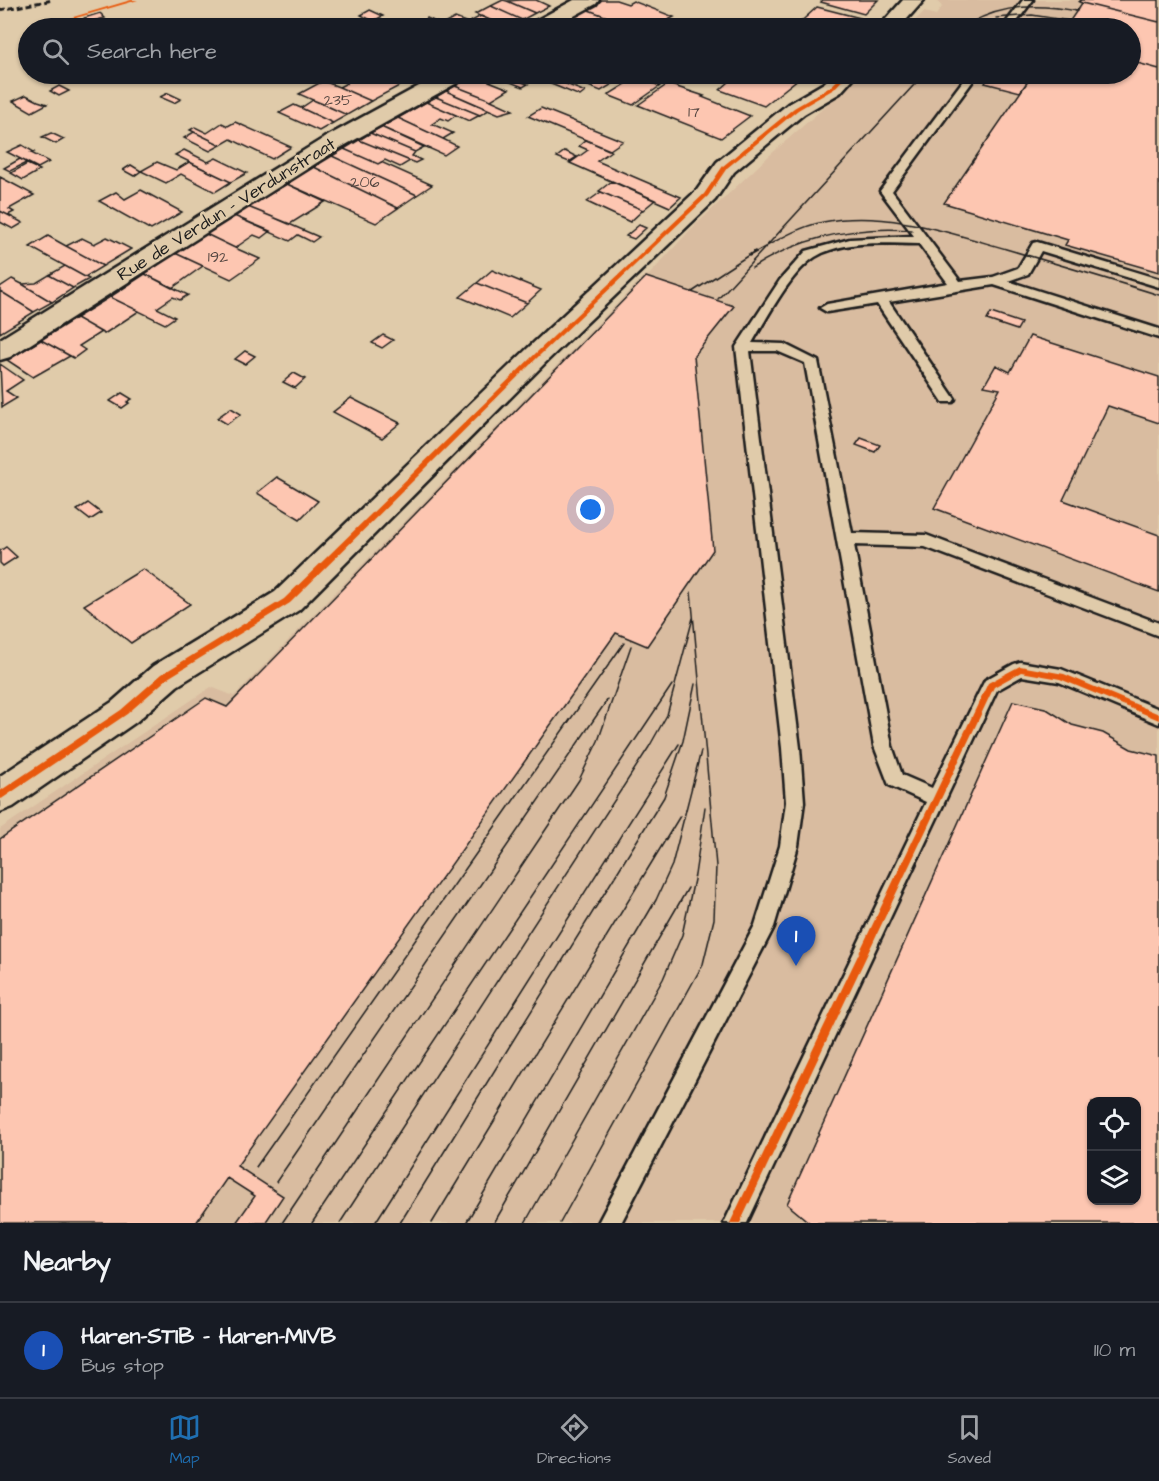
<!DOCTYPE html>
<html lang="en">
<head>
<meta charset="utf-8">
<style>
	:root { --surface:#171b24; --page:#242831; --text:#f1f3f6; --muted:#9ea1a6; --line:#363941; --accent:#1f6fb2 }
	body { margin:0; font-family:"Architects Daughter",sans-serif; background:var(--page); color:var(--text) }
	.controls { position:absolute; right:18px; bottom:18px; display:grid; overflow:hidden; border-radius:12px; box-shadow:0 2px 4px #0004 }
	.controls button { width:54px; height:54px; display:grid; place-items:center; padding:0; border:0; border-bottom:2px solid var(--line); background:var(--surface); color:var(--text); font:30px sans-serif }
	.you { position:absolute; left:591px; top:510px; width:21px; height:21px; margin:-15px; border:4px solid #fff; border-radius:50%; background:#1a73e8; box-shadow:0 0 0 9px #1a73e833 }
	.badge { display:grid; place-items:center; width:39px; height:39px; border-radius:50%; background:var(--accent); color:#fff; font-size:20px; font-weight:700 }
	.pin { position:absolute; translate:-50% -50px; filter:drop-shadow(0 2px 3px #0008) }
	.pin::after { content:''; position:absolute; top:32px; width:21px; height:18px; background:inherit; clip-path:polygon(0 0,100% 0,50% 100%) }
	.list { margin:0; padding:0; list-style:none }
	h2 { display:flex; justify-content:space-between; align-items:center; height:78px; margin:0; padding:0 24px; font-size:26px }
	h2 small { font-size:20px; font-weight:400; color:var(--muted) }
	.list li { display:grid; grid-template-columns:39px 1fr auto; gap:18px; align-items:center; box-sizing:border-box; height:96px; padding:0 24px; border-top:2px solid var(--line) }
	.list b { display:block; font-size:22px; white-space:nowrap }
	.list p { margin:0; font-size:20px; white-space:nowrap; color:var(--muted) }
	.list em { font-size:20px; font-style:normal; color:var(--muted) }
	.icon { flex:none; width:33px; height:33px; fill:none; stroke:currentColor; stroke-width:2; stroke-linecap:round; stroke-linejoin:round }
	.map { position:relative; flex:none; width:1159px; height:1223px; overflow:hidden }
	.search { position:absolute; background:var(--surface); box-shadow:0 2px 4px #0004; left:18px; right:18px; top:18px; height:66px; display:flex; align-items:center; gap:15px; box-sizing:border-box; padding:0 21px; border-radius:33px; color:var(--muted); font-size:22px }
	.sheet { height:174px; background:var(--surface) }
	nav { display:flex; justify-content:space-around; align-items:center; box-sizing:border-box; height:84px; border-top:2px solid var(--line); background:var(--surface); font-size:16px; color:var(--muted) }
	nav a { display:grid; justify-items:center; gap:3px }
	nav .on { color:var(--accent) }
	.map>svg:first-child { display:block }
	.built { fill:#d9bca0; fill-rule:evenodd }
	.building { fill:#fdc6b1; stroke:#1c1c1c; stroke-width:1.5; fill-rule:evenodd }
	.lines { fill:none; stroke-linecap:round; stroke-linejoin:round }
	.lane-casing { stroke:#1c1c1c; stroke-width:5 }
	.street-casing { stroke:#1c1c1c; stroke-width:5 }
	.lane { fill:#e0cbaa; fill-rule:evenodd }
	.street { fill:#e0cbaa; fill-rule:evenodd }
	.tram { stroke:#1c1c1c; stroke-width:1.5 }
	.rail { stroke:#1c1c1c; stroke-width:3; stroke-dasharray:6 3; stroke-linecap:butt }
	.cycleway-casing { stroke:#e0cbaa; stroke-width:3 }
	.cycleway { fill:#e8590c; fill-rule:evenodd }
	.labels { text-anchor:middle; stroke-width:5; stroke-linejoin:round; paint-order:stroke }
	.far-number-label { font-size:16px; fill:#544641 }
	.far-street-label { font-size:18px; fill:#1c1c1c; stroke:#e0cbaa }
</style>
</head>
<body>
<div class="map">
<svg width="1159" height="1223" viewBox="0 0 1159 1223">
	<rect width="100%" height="100%" fill="#e0cbaa"/>
	<filter id="ink" filterUnits="userSpaceOnUse"><feTurbulence type="fractalNoise" baseFrequency=".0167" numOctaves="2"/><feDisplacementMap in="SourceGraphic" scale="12" xChannelSelector="R" yChannelSelector="G"/><feConvolveMatrix kernelMatrix="1 2 1 2 8 2 1 2 1" color-interpolation-filters="sRGB"/></filter>
	<g filter="url(#ink)">
		<path class="built" d="M937,0H1159V1223H0V829L211,687L234,696L644,276L649,275L690,230L770,155L862,74H1130V28H907L924,12L936,15L942,7ZM1092,1102H1136V1200H1092Z"/>
		<path class="building" d="M503,0L507,1L535,13L522,20L491,6Z
			M520,0H536L549,6L535,13L507,1Z
			M602,0H616L628,4L633,1L674,17L653,28H637L586,9Z
			M823,0H878L864,14L821,2Z
			M1081,0H1159V22L1082,3L1079,2Z
			M1082,3L1159,22V69L1130,61V28H1065Z
			M490,6H491L522,20L508,28L475,14Z
			M817,7L860,18L850,28H794Z
			M586,9L637,28H569L558,24Z
			M370,10L383,16L373,21L361,15Z
			M100,13L105,18L89,22L84,18Z
			M481,16L508,28H479L468,23Z
			M427,18L442,25L450,28H426L416,24Z
			M455,18L468,23L479,28H450L442,25Z
			M1130,61L1159,69V272L1065,245L1068,240L944,203L1033,74H1130Z
			M349,74H409L416,77L371,101L339,87L347,83L339,79Z
			M490,74H515L524,77L518,81L528,84L523,87Z
			M557,74H629L601,91Z
			M631,74H674L657,85Z
			M738,74H804L764,106L720,90Z
			M992,74H1033L1020,92L985,83Z
			M474,75L509,89L491,100L455,86Z
			M637,77L660,86L633,105L608,95Z
			M557,80L585,92L580,96L551,84Z
			M323,81L339,87L371,101L347,115L299,94Z
			M668,84L704,96L702,97L750,116L721,138L638,105Z
			M59,86L69,91L59,96L50,91Z
			M455,86L491,100L513,110L499,114L446,91Z
			M446,91L489,110L480,115L436,97Z
			M168,93L181,99L174,103L160,97Z
			M26,95L38,101L47,104L32,112L13,101Z
			M436,97L480,115L469,121L426,102Z
			M313,100L323,104L347,115L333,123L301,108Z
			M426,102L456,115L448,121L441,118L432,124L453,133L443,139L398,118Z
			M294,105L301,108L333,123L319,131L279,113Z
			M541,108L623,141L610,150L528,116Z
			M398,118L443,139L457,146L444,155L381,127Z
			M235,122L291,147L272,159L231,139L221,145L190,130L195,127L207,133L222,123L228,126Z
			M381,127L424,147L415,152L370,133Z
			M194,132L221,145L210,151L184,138Z
			M51,133L64,139L56,144L42,137Z
			M370,133L415,152L412,156L421,160L415,163L359,140Z
			M359,140L410,161L400,167L385,160L378,164L344,149Z
			M586,140L611,151L597,161L681,197L670,207L570,163L588,150L579,146Z
			M22,145L34,152L31,153L49,162L38,168L7,152Z
			M344,149L378,164L381,162L432,185L417,195L332,156Z
			M184,150L208,162L216,158L247,173L231,182L175,155Z
			M565,151L577,157L569,162L557,157Z
			M332,156L417,195L398,208L314,167Z
			M20,159L26,163L10,171L4,168Z
			M157,162L176,170L189,162L231,182L215,192L181,174L166,183L141,171Z
			M27,164L40,170L23,180L11,173Z
			M131,165L141,171L134,176L123,170Z
			M314,167L398,208L376,223L287,184Z
			M0,177L34,195L9,209L14,212L8,215L0,211Z
			M612,181L655,200L643,210L599,191Z
			M287,184L325,202L290,224L248,207Z
			M141,190L182,212L151,230L99,201L116,192L125,199Z
			M601,192L643,210L630,222L587,202Z
			M248,207L275,218L319,237L312,242L298,235L290,241L234,216Z
			M0,211L8,215L23,223L13,229L0,222Z
			M234,216L270,231L261,238L254,235L235,248L206,234Z
			M639,225L646,228L634,239L626,236Z
			M206,234L235,248L260,259L231,279L175,253Z
			M48,236L66,246L103,266L85,277L30,247Z
			M107,237L131,249L103,266L66,246L82,238L94,244Z
			M175,253L203,266L172,288L145,274Z
			M65,266L85,277L89,279L73,288L49,275Z
			M492,270L541,290L527,303L477,283Z
			M145,274L188,295L180,300L173,297L157,308L175,317L165,324L110,297Z
			M49,275L73,288L52,302L22,284L36,283Z
			M646,277L734,306L694,356L713,550L647,646L616,633L237,1166L283,1196L265,1223H236L255,1196L227,1178L196,1223H0V839L206,698L227,707Z
			M12,279L22,284L52,302L34,312L0,291V287Z
			M477,283L527,303L510,318L460,297Z
			M0,291L34,312L0,333Z
			M110,297L139,311L104,334L76,318Z
			M991,313L1021,323L1017,330L987,320Z
			M76,318L101,332L79,346L85,350L74,358L41,340Z
			M383,335L393,340L382,348L372,343Z
			M1030,336L1159,377V423L1108,406L1063,500L1159,535V592L934,508L1000,389L984,386L996,365L1010,372Z
			M41,340L70,356L33,377L7,360Z
			M245,351L255,356L245,364L235,359Z
			M0,364L23,380L6,391L17,398L2,407Z
			M294,373L305,379L295,388L283,382Z
			M122,393L132,399L127,402L129,403L122,408L110,401Z
			M351,398L400,423L382,438L333,412Z
			M231,408L241,414L227,424L217,418Z
			M861,438L880,445L875,452L856,445Z
			M277,477L318,501L300,519L257,493Z
			M88,503L101,513L90,520L77,510Z
			M6,547L17,557L3,566L0,563V551Z
			M143,569L190,604L131,643L84,605Z
			M1013,701L1045,708L1072,725L1103,733L1131,749L1159,756V1223H810L787,1204ZM1092,1102H1136V1200H1092Z"/>
		<g class="lines">
			<defs>
				<path id="lane" d="M1023,0H1033L1012,28H1002Z
					M968,74H978L892,191L960,281L993,277L1018,268L1033,243L1037,242L1159,279V287L1041,251L1028,274L1008,281L1159,329V338L994,285L889,302L955,399L953,402H943L877,304L827,312L820,308L827,304L948,283L919,244C887,244 844,239 815,257C790,273 767,318 752,343L784,344L818,361L852,533L926,535L1159,623V636L925,547L854,545L892,746L902,775L932,788L985,680L1014,664L1020,662L1061,669L1159,709V724L1059,682L1022,676L997,690L747,1223H724L926,802L889,785L874,746L805,363L777,351H750L800,748L804,802L798,846L774,927L621,1223H598L755,925L780,846L786,802L782,748L736,347L780,280L806,251L850,239L914,236L880,191Z"/>
				<path id="street" d="M574,0H599L596,4L552,28H527L530,24Z
					M903,0H924L899,28H878Z
					M441,74H467L464,79L340,148L10,357L0,360V339L324,138Z
					M834,74H857L840,93L804,114L734,172L715,200L548,360L299,610L177,686L136,722L13,807L0,812V776L112,702L153,666L275,592L528,348L697,190L717,162L788,104L824,83Z"/>
			</defs>
			<use href="#lane" class="lane-casing"/>
			<use href="#street" class="street-casing"/>
			<use href="#lane" class="lane"/>
			<use href="#street" class="street"/>
			<path class="tram" d="M996,18L1032,15L1070,21
				M970,23C1005,4 1039,4 1077,11
				M996,28H1044
				M749,256C773,243 797,227 823,222C885,210 947,232 1006,249C1057,264 1108,279 1159,295
				M752,268C801,236 854,226 912,230
				M692,292L755,251
				M718,299L924,74
				M256,1167L624,643
				M276,1182L608,699
				M282,1223L579,780L598,741L631,646
				M312,1223L672,685
				M340,1223L649,747L667,715L693,618
				M375,1223L679,744
				M400,1223L664,797L683,741L695,684
				M432,1223L680,816
				M466,1223L656,900L672,865L701,751
				M494,1223L688,888
				M525,1223L663,979L682,935L695,875L705,807
				M560,1223L703,964L714,919L716,866L691,592"/>
			<path class="rail" d="M0,10L53,0"/>
			<defs>
				<path id="cycleway" d="M131,0H138L41,28H36Z
					M844,74H848L834,89L798,110L727,168L708,196L540,355L290,603L168,678L127,714L0,800V791L121,710L162,674L284,599L536,353L704,194L723,166L794,108L830,87Z
					M1020,666L1064,674L1159,714V720L1060,679L1021,672L994,687L740,1223H730L988,683Z"/>
			</defs>
			<use href="#cycleway" class="cycleway-casing"/>
			<use href="#cycleway" class="cycleway"/>
		</g>
	</g>
	<g class="labels">
		<g class="far-number-label">
			<text x="338" y="105">235</text>
			<text x="694" y="117">17</text>
			<text x="365" y="187">206</text>
			<text x="218" y="262">192</text>
		</g>
		<g class="far-street-label">
			<text transform="translate(226 209) rotate(-32)" y="6">Rue de Verdun - Verdunstraat</text>
		</g>
	</g>
</svg>
<div class="controls">
<button><svg class="icon" aria-label="locate" viewBox="0 0 24 24"><circle cx="12" cy="12" r="6"/><path d="M12 2v4M12 18v4M2 12h4M18 12h4"/></svg></button>
<button><svg class="icon" aria-label="layers" viewBox="0 0 24 24"><path d="M12 4l9 5-9 5-9-5zM3 14l9 5 9-5"/></svg></button>
</div>
<div class="you"></div>
<div class="pin badge" style="left:796px;top:966px;background:#1a4fb4">1</div>
<div class="search"><svg class="icon" aria-label="search" viewBox="0 0 24 24"><circle cx="10" cy="10" r="6"/><path d="M15 15l6 6"/></svg>Search here</div>
</div>
<section class="sheet">
<h2>Nearby<small></small></h2>
<ul class="list">
<li><span class="badge" style="background:#1a4fb4">1</span><div><b>Haren-STIB - Haren-MIVB</b><p>Bus stop</p></div><em>110 m</em></li>
</ul>
</section>
<nav>
<a class="on"><svg class="icon" aria-label="map" viewBox="0 0 24 24"><path d="M3 6l6-2 6 2 6-2v14l-6 2-6-2-6 2zM9 4v14M15 6v14"/></svg>Map</a>
<a><svg class="icon" aria-label="directions" viewBox="0 0 24 24"><path d="M12 3l9 9-9 9-9-9zM9 14v-3h6M13 9l2 2-2 2"/></svg>Directions</a>
<a><svg class="icon" aria-label="saved" viewBox="0 0 24 24"><path d="M7 4h10v16l-5-4-5 4z"/></svg>Saved</a>
</nav>
</body>
</html>
